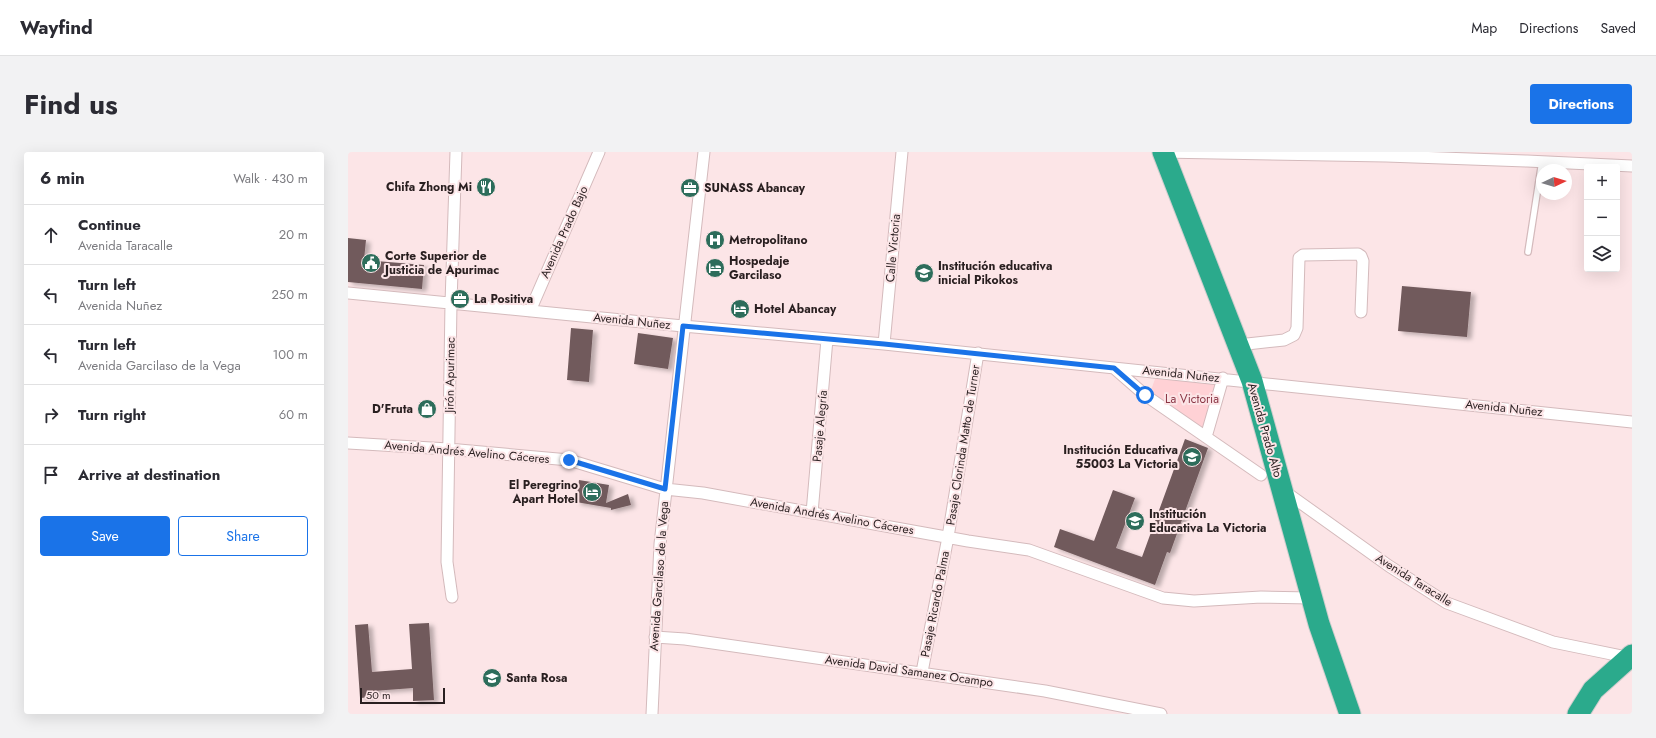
<!DOCTYPE html>
<html lang="en">
<head>
<meta charset="utf-8">
<style>
	:root { --surface:#fff; --page:#f2f2f3; --text:#2b2b33; --muted:#7c7c81; --line:#e1e1e2; --accent:#1a73e8 }
	body { margin:0; font-family:Jost,sans-serif; background:var(--page); color:var(--text) }
	.controls { position:absolute; right:12px; top:12px; display:grid; overflow:hidden; border-radius:4px; box-shadow:0 4px 16px #0002 }
	.controls button { width:36px; height:36px; display:grid; place-items:center; padding:0; border:0; border-bottom:1px solid var(--line); background:var(--surface); color:var(--text); font:20px sans-serif }
	.compass { position:absolute; left:1188px; top:12px; width:36px; height:36px; border-radius:50%; background:var(--surface); box-shadow:0 4px 16px #0002; rotate:86deg }
	.scale { position:absolute; left:12px; bottom:10px; width:85px; box-sizing:border-box; padding-left:4px; border:2px solid #291f20; border-top:0; font-size:11px; line-height:14px; white-space:nowrap; color:#291f20; -webkit-text-stroke:3px #fce5e7; paint-order:stroke }
	.stop { position:absolute; width:12px; height:12px; margin:-9px; border:3px solid #1a73e8; border-radius:50%; background:#fff }
	.stop.end { background:#1a73e8; border-color:#fff; box-shadow:0 1px 4px #0008 }
	.list { margin:0; padding:0; list-style:none }
	h2 { display:flex; justify-content:space-between; align-items:center; height:52px; margin:0; padding:0 16px; font-size:17px }
	h2 small { font-size:13px; font-weight:400; color:var(--muted) }
	.list li { display:grid; grid-template-columns:26px 1fr auto; gap:12px; align-items:center; box-sizing:border-box; height:60px; padding:0 16px; border-top:1px solid var(--line) }
	.list b { display:block; font-size:15px; white-space:nowrap }
	.list p { margin:0; font-size:13px; white-space:nowrap; color:var(--muted) }
	.list em { font-size:13px; font-style:normal; color:var(--muted) }
	.actions { display:flex; gap:8px; padding:12px 16px }
	.actions a { flex:1; padding:9px 0; border:1px solid var(--accent); border-radius:4px; text-align:center; font-size:14px; color:var(--accent) }
	.actions .main { background:var(--accent); color:#fff }
	.icon { flex:none; width:22px; height:22px; fill:none; stroke:currentColor; stroke-width:2; stroke-linecap:round; stroke-linejoin:round }
	.map { position:relative; flex:none; width:1284px; height:562px; overflow:hidden; border-radius:4px }
	header { display:flex; align-items:center; gap:24px; box-sizing:border-box; height:56px; padding:0 20px; background:var(--surface); border-bottom:1px solid var(--line) }
	header strong { font-size:19px }
	nav { display:flex; gap:22px; margin-inline-start:auto; font-size:14px }
	.intro { display:flex; align-items:center; justify-content:space-between; box-sizing:border-box; height:96px; padding:0 24px }
	h1 { margin:0; font-size:28px }
	.button { padding:10px 18px; border-radius:4px; background:var(--accent); color:#fff; font-size:14px; font-weight:700 }
	main { display:flex; gap:24px; padding:0 24px }
	aside { flex:1; background:var(--surface); border-radius:4px; box-shadow:0 4px 16px #0002 }
	.map>svg:first-child { display:block }
	.green { fill:#ffd1d5 }
	.building { fill:#715a5c; filter:url(#shadow) }
	.lines { fill:none; stroke-linecap:round; stroke-linejoin:round }
	.lane-casing { stroke:#d4babc; stroke-width:8 }
	.street-casing { stroke:#d4babc; stroke-width:13 }
	.highway-casing { stroke:#d0cece; stroke-width:23 }
	.lane { stroke:#fff; stroke-width:5.5 }
	.street { stroke:#fff; stroke-width:11 }
	.highway { stroke:#2baa8c; stroke-width:21 }
	.route { stroke:#1a73e8; stroke-width:5 }
	.labels { text-anchor:middle; stroke-width:4; stroke-linejoin:round; paint-order:stroke }
	.poi-label { font-size:12px; font-weight:bold; fill:#291f20; stroke:#fce5e7; text-anchor:start }
	.street-label { font-size:12px; fill:#291f20; stroke:#fce5e7 }
	.park-label { font-size:12px; fill:#8a3645; stroke:#fce5e7 }
</style>
</head>
<body>
<header>
<strong>Wayfind</strong>
<nav><a>Map</a><a>Directions</a><a>Saved</a></nav>
</header>
<div class="intro"><h1>Find us</h1><a class="button">Directions</a></div>
<main>
<aside>
<h2>6 min<small>Walk · 430 m</small></h2>
<ul class="list">
<li><svg class="icon" aria-label="ahead" viewBox="0 0 24 24"><path d="M12 20V5M6 11l6-6 6 6"/></svg><div><b>Continue</b><p>Avenida Taracalle</p></div><em>20 m</em></li>
<li><svg class="icon" aria-label="left" viewBox="0 0 24 24"><path d="M17 20v-9H6M10 6l-5 5 5 5"/></svg><div><b>Turn left</b><p>Avenida Nuñez</p></div><em>250 m</em></li>
<li><svg class="icon" aria-label="left" viewBox="0 0 24 24"><path d="M17 20v-9H6M10 6l-5 5 5 5"/></svg><div><b>Turn left</b><p>Avenida Garcilaso de la Vega</p></div><em>100 m</em></li>
<li><svg class="icon" aria-label="right" viewBox="0 0 24 24"><path d="M7 20v-9h11M14 6l5 5-5 5"/></svg><div><b>Turn right</b></div><em>60 m</em></li>
<li><svg class="icon" aria-label="arrive" viewBox="0 0 24 24"><path d="M6 21V4h12l-3 4 3 4H6"/></svg><div><b>Arrive at destination</b></div></li>
</ul>
<div class="actions"><a class="main">Save</a><a>Share</a></div>
</aside>
<div class="map">
<svg width="1284" height="562" viewBox="0 0 1284 562">
	<defs>
		<filter id="shadow"><feDropShadow dx="4.5" dy="2.5" stdDeviation="2" flood-color="#0004"/></filter>
	</defs>
	<rect width="100%" height="100%" fill="#fce5e7"/>
	<path class="green" d="M807,227L869,228L855,279L802,241Z"/>
	<path class="building" d="M0,86L18,88L16,108L76,113L74,137L0,130Z
		M1054,134L1123,140L1119,185L1050,179Z
		M223,176L245,178L241,230L219,228Z
		M290,181L325,186L320,217L286,212Z
		M837,287L860,296L822,401L819,400L807,433L706,395L712,377L746,389L765,338L787,346L768,396L794,405Z
		M231,328L261,333L258,351L280,342L283,353L263,358V356L228,350Z
		M81,471L86,548L65,549V536L25,539V545L12,546L7,473L20,472L24,520L64,517L61,472Z"/>
	<g class="lines">
		<defs>
			<path id="lane" d="M1180,100L1194,9"/>
			<path id="street" d="M813,0L1038,4L1179,9L1284,14
				M0,141L335,174L536,192L1284,270
				M182,159L251,0
				M536,192L554,0
				M890,193L936,188L946,183L949,176L951,106L955,103L1010,102L1013,104L1015,109L1013,160
				M766,216L797,243L913,323
				M858,285L875,226
				M0,291L100,297L221,308L317,337L355,341L620,389L681,398L815,446L846,449L913,445L963,446
				M936,339L1041,414L1099,451L1205,490L1283,506
				M464,361L479,187
				M104,445L99,410L103,151L108,0
				M307,485L337,487L697,539L813,562
				M574,520L600,385L630,201
				M304,562L312,392L356,0"/>
			<path id="highway" d="M815,0L904,229L971,472L1002,562
				M1230,562L1245,538L1284,503"/>
		</defs>
		<use href="#lane" class="lane-casing"/>
		<use href="#street" class="street-casing"/>
		<use href="#highway" class="highway-casing"/>
		<use href="#lane" class="lane"/>
		<use href="#street" class="street"/>
		<use href="#highway" class="highway"/>
	</g>
	<g class="lines">
		<path class="route" d="M221,308L317,337L335,174L536,192L766,216L797,243"/>
	</g>
	<defs>
		<symbol id="restaurant-disc" viewBox="-11 -11 22 22"><circle r="9.5" fill="#2d6d5b" stroke="#fce5e7"/><path d="M-5-6h1v4h1v-4h1v4h1v-4h1v5L-1.5 .5V6h-2V.5L-5-1ZM5-6V6H3V1.5H1.5Q1.5-4 5-6Z" fill="#fff"/></symbol>
		<symbol id="office-disc" viewBox="-11 -11 22 22"><circle r="9.5" fill="#2d6d5b" stroke="#fce5e7"/><path d="M-6-3h4V-5.5h4V-3h4V5H-6ZM-1-4.5V-3h2v-1.5ZM-6 0V1H6V0Z" fill="#fff"/></symbol>
		<symbol id="hospital-disc" viewBox="-11 -11 22 22"><circle r="9.5" fill="#2d6d5b" stroke="#fce5e7"/><path d="M-5-5h3v3.5h4V-5h3V5h-3V1.5h-4V5h-3Z" fill="#fff"/></symbol>
		<symbol id="civic-disc" viewBox="-11 -11 22 22"><circle r="9.5" fill="#2d6d5b" stroke="#fce5e7"/><path d="M-.6-6.5H3V-4.5H.6V-3L4-1V1h2V6H-6V1h2V-1L-.6-3ZM-1.2 2.5V6h2.4V2.5Z" fill="#fff"/></symbol>
		<symbol id="hotel-disc" viewBox="-11 -11 22 22"><circle r="9.5" fill="#2d6d5b" stroke="#fce5e7"/><path d="M-6-4.5h1.5V1H6V5H4.5V3h-9V5H-6ZM-4 0a1.8 1.8 0 1 1 3.6 0ZM.5 0V-2.5h3Q6-2.5 6 0Z" fill="#fff"/></symbol>
		<symbol id="school-disc" viewBox="-11 -11 22 22"><circle r="9.5" fill="#2d6d5b" stroke="#fce5e7"/><path d="M0-5L7-2L0 1L-7-2ZM-4 1L0 2.5L4 1V4Q0 6-4 4Z" fill="#fff"/></symbol>
		<symbol id="shop-disc" viewBox="-11 -11 22 22"><circle r="9.5" fill="#2d6d5b" stroke="#fce5e7"/><path d="M-5-2.5h2.3a2.7 3.5 0 0 1 5.4 0H5L5.5 6h-11ZM-1.5-2.5h3a1.5 2.3 0 0 0-3 0Z" fill="#fff"/></symbol>
	</defs>
	<g fill-rule="evenodd">
		<use href="#restaurant-disc" x="127" y="24" width="22" height="22"/>
		<use href="#office-disc" x="331" y="25" width="22" height="22"/>
		<use href="#hospital-disc" x="356" y="77" width="22" height="22"/>
		<use href="#civic-disc" x="12" y="100" width="22" height="22"/>
		<use href="#hotel-disc" x="356" y="105" width="22" height="22"/>
		<use href="#school-disc" x="565" y="110" width="22" height="22"/>
		<use href="#office-disc" x="101" y="136" width="22" height="22"/>
		<use href="#hotel-disc" x="381" y="146" width="22" height="22"/>
		<use href="#shop-disc" x="68" y="246" width="22" height="22"/>
		<use href="#school-disc" x="833" y="294" width="22" height="22"/>
		<use href="#hotel-disc" x="233" y="329" width="22" height="22"/>
		<use href="#school-disc" x="776" y="358" width="22" height="22"/>
		<use href="#school-disc" x="133" y="515" width="22" height="22"/>
	</g>
	<g class="labels">
		<g class="poi-label">
			<text x="124" y="39" text-anchor="end">Chifa Zhong Mi</text>
			<text x="356" y="40">SUNASS Abancay</text>
			<text x="381" y="92">Metropolitano</text>
			<text x="37" y="108">Corte Superior de<tspan x="37" dy="14">Justicia de Apurimac</tspan></text>
			<text x="381" y="113">Hospedaje<tspan x="381" dy="14">Garcilaso</tspan></text>
			<text x="590" y="118">Institución educativa<tspan x="590" dy="14">inicial Pikokos</tspan></text>
			<text x="126" y="151">La Positiva</text>
			<text x="406" y="161">Hotel Abancay</text>
			<text x="65" y="261" text-anchor="end">D'Fruta</text>
			<text x="830" y="302" text-anchor="end">Institución Educativa<tspan x="830" dy="14">55003 La Victoria</tspan></text>
			<text x="230" y="337" text-anchor="end">El Peregrino<tspan x="230" dy="14">Apart Hotel</tspan></text>
			<text x="801" y="366">Institución<tspan x="801" dy="14">Educativa La Victoria</tspan></text>
			<text x="158" y="530">Santa Rosa</text>
		</g>
		<g class="street-label">
			<text transform="translate(216 80) rotate(-66)" y="4">Avenida Prado Bajo</text>
			<text transform="translate(545 96) rotate(-85)" y="4">Calle Victoria</text>
			<text transform="translate(284 169) rotate(6)" y="4">Avenida Nuñez</text>
			<text transform="translate(833 222) rotate(6)" y="4">Avenida Nuñez</text>
			<text transform="translate(102 223) rotate(-89)" y="4">Jirón Apurimac</text>
			<text transform="translate(1156 256) rotate(6)" y="4">Avenida Nuñez</text>
			<text transform="translate(472 274) rotate(-85)" y="4">Pasaje Alegría</text>
			<text transform="translate(917 278) rotate(74)" y="4">Avenida Prado Alto</text>
			<text transform="translate(615 293) rotate(-81)" y="4">Pasaje Clorinda Matto de Turner</text>
			<text transform="translate(119 300) rotate(5)" y="4">Avenida Andrés Avelino Cáceres</text>
			<text transform="translate(484 364) rotate(10)" y="4">Avenida Andrés Avelino Cáceres</text>
			<text transform="translate(311 424) rotate(-86)" y="4">Avenida Garcilaso de la Vega</text>
			<text transform="translate(1066 428) rotate(32)" y="4">Avenida Taracalle</text>
			<text transform="translate(587 452) rotate(-79)" y="4">Pasaje Ricardo Palma</text>
			<text transform="translate(561 519) rotate(8)" y="4">Avenida David Samanez Ocampo</text>
		</g>
		<g class="park-label">
			<text x="844" y="251">La Victoria</text>
		</g>
	</g>
</svg>
<div class="controls">
<button>+</button>
<button>−</button>
<button><svg class="icon" aria-label="layers" viewBox="0 0 24 24"><path d="M12 4l9 5-9 5-9-5zM3 14l9 5 9-5"/></svg></button>
</div>
<svg class="compass" viewBox="-18 -18 36 36"><path d="M0-13l5 13h-10z" fill="#e53935"/><path d="M0 13l5-13h-10z" fill="#7c7c81"/></svg>
<div class="scale">50 m</div>
<div class="stop" style="left:797px;top:243px"></div>
<div class="stop end" style="left:221px;top:308px"></div>
</div>
</main>
</body>
</html>
